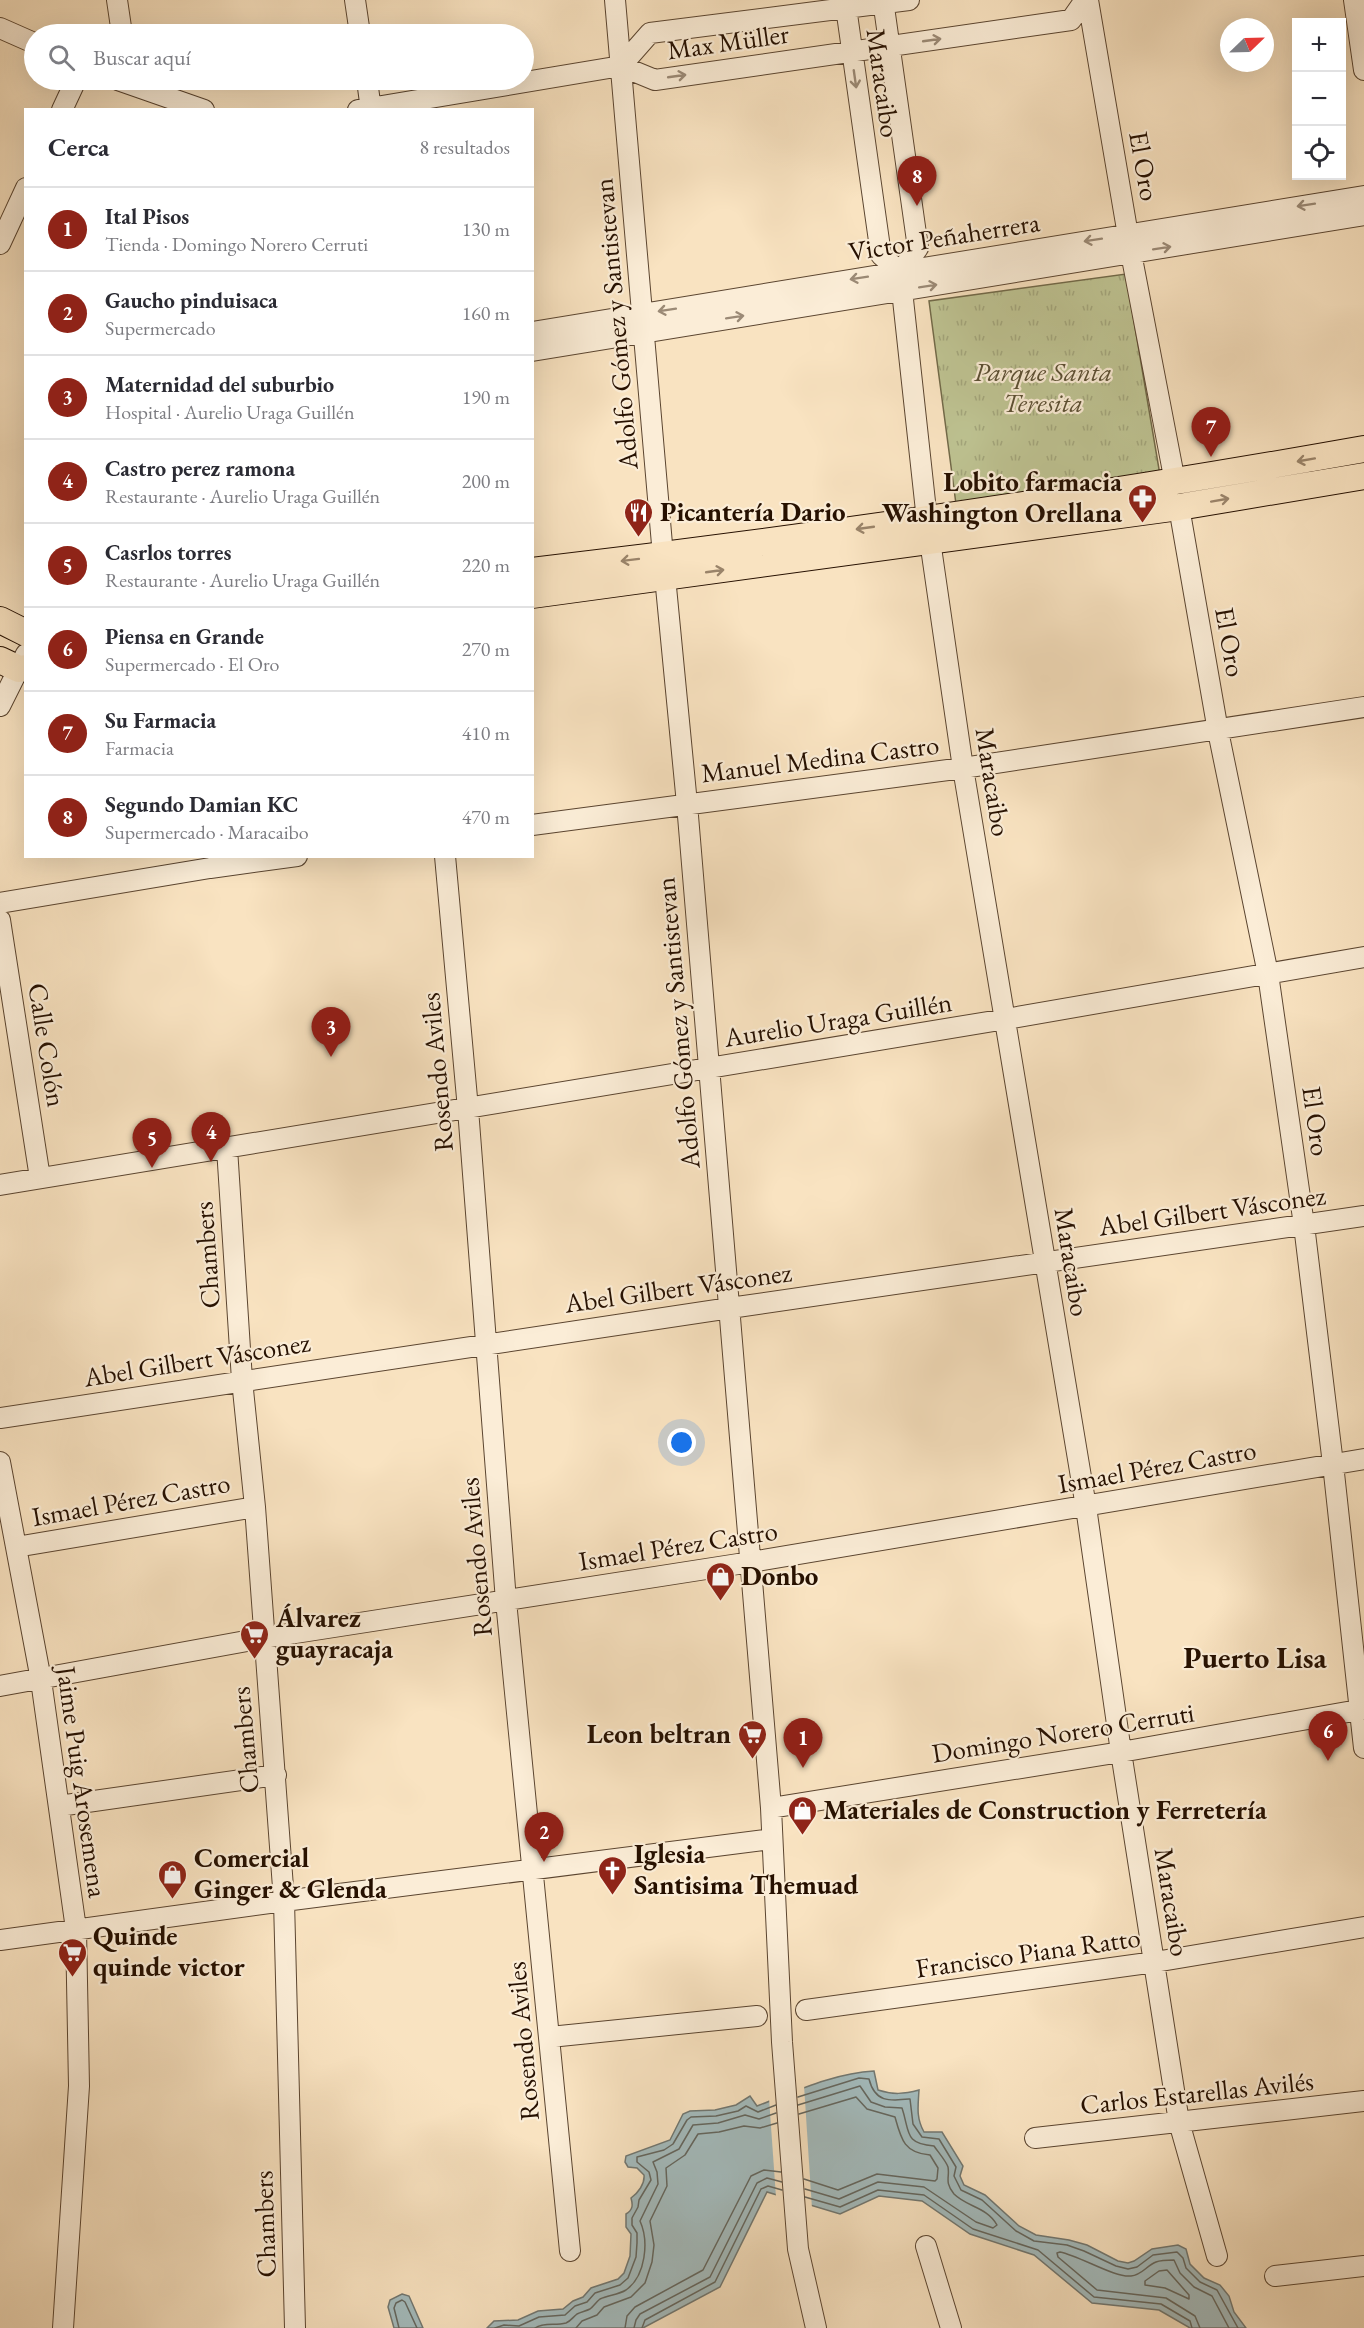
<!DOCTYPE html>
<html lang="es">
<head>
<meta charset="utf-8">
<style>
	:root { --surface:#fff; --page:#f7f7f7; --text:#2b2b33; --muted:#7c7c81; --line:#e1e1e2; --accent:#8f2418 }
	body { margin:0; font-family:"EB Garamond",serif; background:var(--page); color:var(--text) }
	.controls { position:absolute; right:18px; top:18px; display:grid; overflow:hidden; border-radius:0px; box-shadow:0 6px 24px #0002 }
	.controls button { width:54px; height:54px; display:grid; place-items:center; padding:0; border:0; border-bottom:2px solid var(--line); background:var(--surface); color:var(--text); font:30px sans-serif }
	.compass { position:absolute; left:1220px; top:18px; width:54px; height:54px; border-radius:50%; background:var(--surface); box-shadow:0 6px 24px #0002; rotate:67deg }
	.you { position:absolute; left:682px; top:1443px; width:21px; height:21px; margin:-15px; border:4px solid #fff; border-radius:50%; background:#1a73e8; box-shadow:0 0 0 9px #1a73e833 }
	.badge { display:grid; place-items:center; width:39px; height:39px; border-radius:50%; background:var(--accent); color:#fff; font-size:20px; font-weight:700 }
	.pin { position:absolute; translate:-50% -50px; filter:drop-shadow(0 2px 3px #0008) }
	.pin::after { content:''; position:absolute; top:32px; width:21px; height:18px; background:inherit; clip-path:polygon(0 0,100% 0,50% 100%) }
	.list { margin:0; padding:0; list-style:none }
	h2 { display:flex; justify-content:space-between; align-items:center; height:78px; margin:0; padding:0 24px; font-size:26px }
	h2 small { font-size:20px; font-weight:400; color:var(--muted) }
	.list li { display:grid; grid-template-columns:39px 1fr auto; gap:18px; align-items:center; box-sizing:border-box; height:84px; padding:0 24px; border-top:2px solid var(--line) }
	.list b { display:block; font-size:22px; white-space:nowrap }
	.list p { margin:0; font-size:20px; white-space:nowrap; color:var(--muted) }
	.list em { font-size:20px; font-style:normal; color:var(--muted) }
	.icon { flex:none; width:33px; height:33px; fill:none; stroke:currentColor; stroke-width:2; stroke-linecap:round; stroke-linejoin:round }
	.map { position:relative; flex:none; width:1364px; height:2328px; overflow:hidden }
	.search { position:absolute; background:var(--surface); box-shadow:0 6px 24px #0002; left:24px; top:24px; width:510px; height:66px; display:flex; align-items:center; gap:15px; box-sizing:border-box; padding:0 21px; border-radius:33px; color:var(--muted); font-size:22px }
	.panel { position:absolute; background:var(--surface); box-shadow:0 6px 24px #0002; left:24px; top:108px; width:510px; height:750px; border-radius:0px }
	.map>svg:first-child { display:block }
	.grass { fill:url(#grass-tufts); stroke:#726a49; stroke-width:1.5 }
	.water { fill:#a3bbbd; stroke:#717771; stroke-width:1.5 }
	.pier { fill:#f9e3c1 }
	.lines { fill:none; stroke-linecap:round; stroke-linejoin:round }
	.shore { stroke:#64665e; stroke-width:1.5 }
	.minor-casing { stroke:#5b4530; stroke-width:22 }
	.major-casing { stroke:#261000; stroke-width:28 }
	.minor { stroke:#fbedd7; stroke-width:20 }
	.major { stroke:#f9e3c1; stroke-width:26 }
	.oneway { stroke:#9b8a76 }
	.oneway2 { stroke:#9a846a }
	.labels { text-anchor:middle; stroke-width:4.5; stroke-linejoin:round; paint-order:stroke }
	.street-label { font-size:27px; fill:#261000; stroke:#fbedd7 }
	.park-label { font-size:27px; font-style:italic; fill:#5b4f33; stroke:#fbedd7 }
	.poi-label { font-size:27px; font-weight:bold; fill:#261000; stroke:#fbedd7; text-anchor:start }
	.quarter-label { font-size:30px; font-weight:bold; fill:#261000; stroke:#fbedd7 }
</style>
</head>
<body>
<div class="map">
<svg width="1364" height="2328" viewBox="0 0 1364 2328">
	<defs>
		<pattern id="grass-tufts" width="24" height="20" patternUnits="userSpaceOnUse" patternTransform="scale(1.5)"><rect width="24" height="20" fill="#bec392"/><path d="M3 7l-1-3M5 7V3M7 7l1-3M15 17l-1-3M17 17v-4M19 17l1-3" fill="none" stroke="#a3a67c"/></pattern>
	</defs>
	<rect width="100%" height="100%" fill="#f9e3c1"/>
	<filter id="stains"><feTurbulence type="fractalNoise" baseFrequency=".00333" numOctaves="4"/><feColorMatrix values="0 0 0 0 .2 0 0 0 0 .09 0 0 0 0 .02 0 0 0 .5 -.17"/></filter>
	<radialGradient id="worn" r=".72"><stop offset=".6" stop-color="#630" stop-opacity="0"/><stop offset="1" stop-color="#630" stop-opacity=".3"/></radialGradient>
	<path class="grass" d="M1126,274L1160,475L956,504L929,301Z"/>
	<path class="water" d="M874,2071L878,2090C893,2095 904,2094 919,2090C918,2106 916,2118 924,2132H942L963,2166L960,2176L964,2185L985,2195L1019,2226L1036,2235L1069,2240L1087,2245L1118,2261L1128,2263L1134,2261L1152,2249L1178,2245L1186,2249L1190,2264L1204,2278L1220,2285L1229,2296L1234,2312L1246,2328H1190L1159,2310L1092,2303L1034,2255L970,2234L922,2201L879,2196L840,2214L767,2192L720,2287L643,2328H487L494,2321L518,2320L538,2311L563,2309L573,2301L583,2297L591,2288L618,2279L624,2273L630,2256L631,2234L626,2227V2214C633,2210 633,2205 631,2198C638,2193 645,2184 644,2175L637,2168L628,2167L625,2162L626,2156L670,2140L683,2114L690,2111L715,2110L736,2105L750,2096L757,2106C794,2092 834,2073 874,2071Z
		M402,2294L409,2296L423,2328H394L388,2307L390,2300Z"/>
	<path class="pier" d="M804,2085L812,2209L776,2197L769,2098Z"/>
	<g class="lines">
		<path class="shore" d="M798,2097L859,2078L869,2079C875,2103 890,2101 910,2099L913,2124L922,2137L939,2139L956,2167L954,2176L961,2190L982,2200L1016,2231L1034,2241L1067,2245L1084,2251L1116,2266L1128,2269L1137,2267L1153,2255L1177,2252L1183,2258L1186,2268L1200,2282L1217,2290L1238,2328
			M798,2105L860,2086L871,2102L885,2107L902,2108C910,2132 904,2144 934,2146C938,2152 946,2161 948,2167C950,2177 944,2182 954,2194C967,2207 987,2207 997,2225L993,2228L976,2222L924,2187L878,2182L839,2199L805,2189
			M799,2114L856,2097L867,2109L895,2117C901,2139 904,2153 930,2155L938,2168L937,2179L935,2181L877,2174L838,2190L804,2179
			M805,2197L840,2207L878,2190L924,2195L973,2229L1038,2250L1094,2297L1161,2304L1190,2321L1192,2328
			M1167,2270L1189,2295V2299L1165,2288L1145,2285V2281L1159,2271Z
			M399,2328L394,2308L396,2303L402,2300L405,2302L417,2328
			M495,2328L504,2325L519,2326L539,2317L565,2315L575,2306L587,2302L595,2293L620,2285L628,2278L636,2257L637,2243V2233L632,2225V2218L638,2207L639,2200L651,2180L649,2172L637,2162V2157L664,2150L673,2144L687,2120L691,2117L716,2116L738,2111L746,2106L758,2112L776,2105
			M535,2328C544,2322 555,2326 566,2323C571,2321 573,2317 577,2314C581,2312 586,2311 590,2309C594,2306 596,2302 600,2299C608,2295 618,2295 626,2290C646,2276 649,2241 640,2221L658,2184L657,2172L653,2162L679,2149L693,2125L718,2123L745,2115L759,2119L776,2113
			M576,2328L582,2321L597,2315L604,2307L631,2297L645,2283L652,2262L654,2245L650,2221L667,2186L666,2168L685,2155L698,2134L719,2132L744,2126L760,2128L777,2123
			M625,2328L627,2316L635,2307L703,2270L751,2176L764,2170L781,2172
			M634,2328L636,2320L640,2314L710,2277L757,2183L767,2178L782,2182
			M642,2328L645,2320L715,2282L761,2189L768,2186L782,2190
			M1200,2328L1195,2316L1166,2298L1097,2290L1058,2257L1057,2253L1060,2252C1080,2256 1115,2278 1131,2276C1142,2275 1146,2266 1156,2262C1161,2260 1169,2260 1174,2260L1180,2273L1194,2287L1212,2296L1229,2328"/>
		<defs>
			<path id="minor" d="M117,0L122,34
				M355,0L360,34
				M615,0L663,556L687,804L771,1808L782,2042L798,2249L816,2328
				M845,0L881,255L900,272
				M883,0L918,248L900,272L927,520L963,768L1086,1507L1121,1752L1179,2122L1217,2256
				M1088,0L1131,253L1175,482
				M1354,0L1364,70
				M0,28L34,43
				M621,66L650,33L909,0
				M118,80L204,110
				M367,80L371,110
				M62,110L76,80
				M358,110L621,66L655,80L1071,20L1085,0
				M0,244L26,188
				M532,332L1364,196
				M532,351L1364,215
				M1179,507L1218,731L1268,974L1304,1225L1333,1464L1364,1748
				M0,706L26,654
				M532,825L963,768L1364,707
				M445,856L468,1109L506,1601L570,2251
				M0,903L210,868L297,856
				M0,920L40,1178
				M227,1148L242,1380L255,1507L284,1901L295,2328
				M0,1185L1006,1019L1364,957
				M0,1418L730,1308L1364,1216
				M0,1462L41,1680L76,1929L79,2086L63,2328
				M16,1547L255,1507
				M0,1686L263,1638L751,1562L1364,1459
				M59,1806L276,1775
				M771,1808L1121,1752L1364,1709
				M0,1940L284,1901L772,1839
				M806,2010L1155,1962L1364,1927
				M550,2037L757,2016
				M1035,2138L1364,2101
				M926,2246L951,2328
				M1275,2276L1364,2266"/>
			<path id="major" d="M532,571C811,538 1088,498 1364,449
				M532,595L1179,507L1364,476
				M0,620L26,633
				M0,660L19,669L26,668"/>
		</defs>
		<use href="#minor" class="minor-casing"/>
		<use href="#major" class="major-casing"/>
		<use href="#minor" class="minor"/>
		<use href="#major" class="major"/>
	</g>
	<defs><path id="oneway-shaft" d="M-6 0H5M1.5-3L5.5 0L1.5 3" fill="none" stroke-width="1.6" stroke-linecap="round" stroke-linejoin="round" transform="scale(1.5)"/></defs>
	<g class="oneway">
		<use href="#oneway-shaft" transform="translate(932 40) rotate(-8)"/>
		<use href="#oneway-shaft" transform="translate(677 76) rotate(-8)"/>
		<use href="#oneway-shaft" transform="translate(855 79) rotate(82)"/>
		<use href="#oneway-shaft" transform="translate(1306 205) rotate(171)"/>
		<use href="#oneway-shaft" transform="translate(1093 240) rotate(171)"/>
		<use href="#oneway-shaft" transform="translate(1162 248) rotate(-9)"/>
		<use href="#oneway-shaft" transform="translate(859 278) rotate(171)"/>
		<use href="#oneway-shaft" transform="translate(928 286) rotate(-9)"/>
		<use href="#oneway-shaft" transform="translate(667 310) rotate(171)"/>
		<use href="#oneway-shaft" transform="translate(735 317) rotate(-9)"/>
	</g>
	<g class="oneway2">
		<use href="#oneway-shaft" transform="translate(1306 460) rotate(170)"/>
		<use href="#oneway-shaft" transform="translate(1220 500) rotate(-10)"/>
		<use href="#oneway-shaft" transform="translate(865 528) rotate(172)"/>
		<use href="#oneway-shaft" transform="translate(630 560) rotate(173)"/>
		<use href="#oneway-shaft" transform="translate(715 571) rotate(-8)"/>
	</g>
	<defs>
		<symbol id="pharmacy-pin" viewBox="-11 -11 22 30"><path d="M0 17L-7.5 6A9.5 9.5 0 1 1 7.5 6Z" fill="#8f2418" stroke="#fbedd7"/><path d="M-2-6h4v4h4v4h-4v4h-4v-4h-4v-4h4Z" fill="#fff"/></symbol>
		<symbol id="restaurant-pin" viewBox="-11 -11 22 30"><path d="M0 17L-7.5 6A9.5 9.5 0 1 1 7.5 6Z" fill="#8f2418" stroke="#fbedd7"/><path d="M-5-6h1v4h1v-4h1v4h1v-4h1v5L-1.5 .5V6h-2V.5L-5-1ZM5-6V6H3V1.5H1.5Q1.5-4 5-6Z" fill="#fff"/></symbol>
		<symbol id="shop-pin" viewBox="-11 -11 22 30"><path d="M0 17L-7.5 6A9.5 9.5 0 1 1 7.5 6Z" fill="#8f2418" stroke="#fbedd7"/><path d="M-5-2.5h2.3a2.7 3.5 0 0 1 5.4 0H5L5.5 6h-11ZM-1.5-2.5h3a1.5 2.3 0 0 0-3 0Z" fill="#fff"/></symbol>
		<symbol id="supermarket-pin" viewBox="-11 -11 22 30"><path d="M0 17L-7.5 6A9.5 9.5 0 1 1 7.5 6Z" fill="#8f2418" stroke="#fbedd7"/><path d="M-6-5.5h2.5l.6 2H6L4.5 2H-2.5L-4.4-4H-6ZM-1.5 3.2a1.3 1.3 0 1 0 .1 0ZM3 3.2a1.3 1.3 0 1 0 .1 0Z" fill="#fff"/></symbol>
		<symbol id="church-pin" viewBox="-11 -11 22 30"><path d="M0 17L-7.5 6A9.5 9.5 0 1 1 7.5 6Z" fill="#8f2418" stroke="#fbedd7"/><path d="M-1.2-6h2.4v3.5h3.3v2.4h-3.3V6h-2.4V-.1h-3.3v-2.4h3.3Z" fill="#fff"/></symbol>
	</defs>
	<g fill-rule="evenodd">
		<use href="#pharmacy-pin" x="1126" y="482" width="33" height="45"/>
		<use href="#restaurant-pin" x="622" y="496" width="33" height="45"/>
		<use href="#shop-pin" x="704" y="1560" width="33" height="45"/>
		<use href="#supermarket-pin" x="238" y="1618" width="33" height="45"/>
		<use href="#supermarket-pin" x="736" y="1718" width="33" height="45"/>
		<use href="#shop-pin" x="786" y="1794" width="33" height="45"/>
		<use href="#church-pin" x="596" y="1854" width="33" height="45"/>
		<use href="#shop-pin" x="156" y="1858" width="33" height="45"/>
		<use href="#supermarket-pin" x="56" y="1936" width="33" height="45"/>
	</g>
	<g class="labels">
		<g class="street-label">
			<text transform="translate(728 42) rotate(-8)" y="9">Max Müller</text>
			<text transform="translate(883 83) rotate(82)" y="9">Maracaibo</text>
			<text transform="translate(1144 166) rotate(80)" y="9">El Oro</text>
			<text transform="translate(944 237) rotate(-9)" y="9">Victor Peñaherrera</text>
			<text transform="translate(616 324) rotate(-95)" y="9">Adolfo Gómez y Santistevan</text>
			<text transform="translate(1230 642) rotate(80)" y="9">El Oro</text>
			<text transform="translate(820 759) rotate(-7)" y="9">Manuel Medina Castro</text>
			<text transform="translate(993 782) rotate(81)" y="9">Maracaibo</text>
			<text transform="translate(838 1020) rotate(-9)" y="9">Aurelio Uraga Guillén</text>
			<text transform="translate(678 1023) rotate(-95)" y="9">Adolfo Gómez y Santistevan</text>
			<text transform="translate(47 1045) rotate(81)" y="9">Calle Colón</text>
			<text transform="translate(437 1072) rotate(-95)" y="9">Rosendo Aviles</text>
			<text transform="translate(1316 1121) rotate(82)" y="9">El Oro</text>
			<text transform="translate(1212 1211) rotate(-8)" y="9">Abel Gilbert Vásconez</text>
			<text transform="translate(207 1255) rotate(-94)" y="9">Chambers</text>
			<text transform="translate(1072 1262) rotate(81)" y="9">Maracaibo</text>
			<text transform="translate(678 1288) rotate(-8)" y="9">Abel Gilbert Vásconez</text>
			<text transform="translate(197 1360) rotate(-9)" y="9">Abel Gilbert Vásconez</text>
			<text transform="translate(1157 1467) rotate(-10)" y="9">Ismael Pérez Castro</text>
			<text transform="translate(131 1500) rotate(-10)" y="9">Ismael Pérez Castro</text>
			<text transform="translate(678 1546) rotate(-9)" y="9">Ismael Pérez Castro</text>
			<text transform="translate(476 1557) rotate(-95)" y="9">Rosendo Aviles</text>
			<text transform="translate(1063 1733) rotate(-9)" y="9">Domingo Norero Cerruti</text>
			<text transform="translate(245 1740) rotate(-95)" y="9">Chambers</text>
			<text transform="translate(82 1782) rotate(82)" y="9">Jaime Puig Arosemena</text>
			<text transform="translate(1172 1902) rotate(81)" y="9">Maracaibo</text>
			<text transform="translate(1028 1953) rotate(-8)" y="9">Francisco Piana Ratto</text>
			<text transform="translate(523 2041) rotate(-95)" y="9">Rosendo Aviles</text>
			<text transform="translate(1197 2093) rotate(-6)" y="9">Carlos Estarellas Avilés</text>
			<text transform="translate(265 2224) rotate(-92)" y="9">Chambers</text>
		</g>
		<g class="park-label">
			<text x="1043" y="381">Parque Santa<tspan x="1043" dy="31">Teresita</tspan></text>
		</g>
		<g class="poi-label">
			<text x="1122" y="491" text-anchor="end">Lobito farmacia<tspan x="1122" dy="31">Washington Orellana</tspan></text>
			<text x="660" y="521">Picantería Dario</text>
			<text x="741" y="1585">Donbo</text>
			<text x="276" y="1627">Álvarez<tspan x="276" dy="31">guayracaja</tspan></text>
			<text x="731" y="1743" text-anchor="end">Leon beltran</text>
			<text x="823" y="1819">Materiales de Construction y Ferretería</text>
			<text x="634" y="1863">Iglesia<tspan x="634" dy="31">Santisima Themuad</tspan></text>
			<text x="194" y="1867">Comercial<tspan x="194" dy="31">Ginger &amp; Glenda</tspan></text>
			<text x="93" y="1945">Quinde<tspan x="93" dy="31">quinde victor</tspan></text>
		</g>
		<g class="quarter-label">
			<text x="1255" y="1668">Puerto Lisa</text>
		</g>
	</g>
	<rect width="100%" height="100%" filter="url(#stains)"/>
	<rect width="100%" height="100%" fill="url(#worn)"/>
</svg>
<div class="controls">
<button>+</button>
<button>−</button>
<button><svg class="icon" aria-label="locate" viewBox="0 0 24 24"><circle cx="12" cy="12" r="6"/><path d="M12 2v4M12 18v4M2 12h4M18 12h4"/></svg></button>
</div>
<svg class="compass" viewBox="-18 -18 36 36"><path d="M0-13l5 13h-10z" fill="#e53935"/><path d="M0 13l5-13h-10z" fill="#7c7c81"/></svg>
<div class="you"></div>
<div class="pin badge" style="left:803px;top:1768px">1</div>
<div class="pin badge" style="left:544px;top:1862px">2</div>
<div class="pin badge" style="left:331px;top:1057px">3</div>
<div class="pin badge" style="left:211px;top:1162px">4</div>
<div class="pin badge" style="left:152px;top:1168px">5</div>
<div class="pin badge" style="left:1328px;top:1761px">6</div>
<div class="pin badge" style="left:1211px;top:457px">7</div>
<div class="pin badge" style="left:917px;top:206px">8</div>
<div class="search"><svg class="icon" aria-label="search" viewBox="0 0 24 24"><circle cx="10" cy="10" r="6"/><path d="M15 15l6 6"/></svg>Buscar aquí</div>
<section class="panel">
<h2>Cerca<small>8 resultados</small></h2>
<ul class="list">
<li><span class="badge">1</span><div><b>Ital Pisos</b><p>Tienda · Domingo Norero Cerruti</p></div><em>130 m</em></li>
<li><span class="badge">2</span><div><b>Gaucho pinduisaca</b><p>Supermercado</p></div><em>160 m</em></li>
<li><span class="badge">3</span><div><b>Maternidad del suburbio</b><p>Hospital · Aurelio Uraga Guillén</p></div><em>190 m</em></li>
<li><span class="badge">4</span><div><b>Castro perez ramona</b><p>Restaurante · Aurelio Uraga Guillén</p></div><em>200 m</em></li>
<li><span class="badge">5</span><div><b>Casrlos torres</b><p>Restaurante · Aurelio Uraga Guillén</p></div><em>220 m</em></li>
<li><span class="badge">6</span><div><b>Piensa en Grande</b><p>Supermercado · El Oro</p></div><em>270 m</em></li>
<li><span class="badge">7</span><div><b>Su Farmacia</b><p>Farmacia</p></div><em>410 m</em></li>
<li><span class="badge">8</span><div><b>Segundo Damian KC</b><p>Supermercado · Maracaibo</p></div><em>470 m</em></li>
</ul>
</section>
</div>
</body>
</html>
